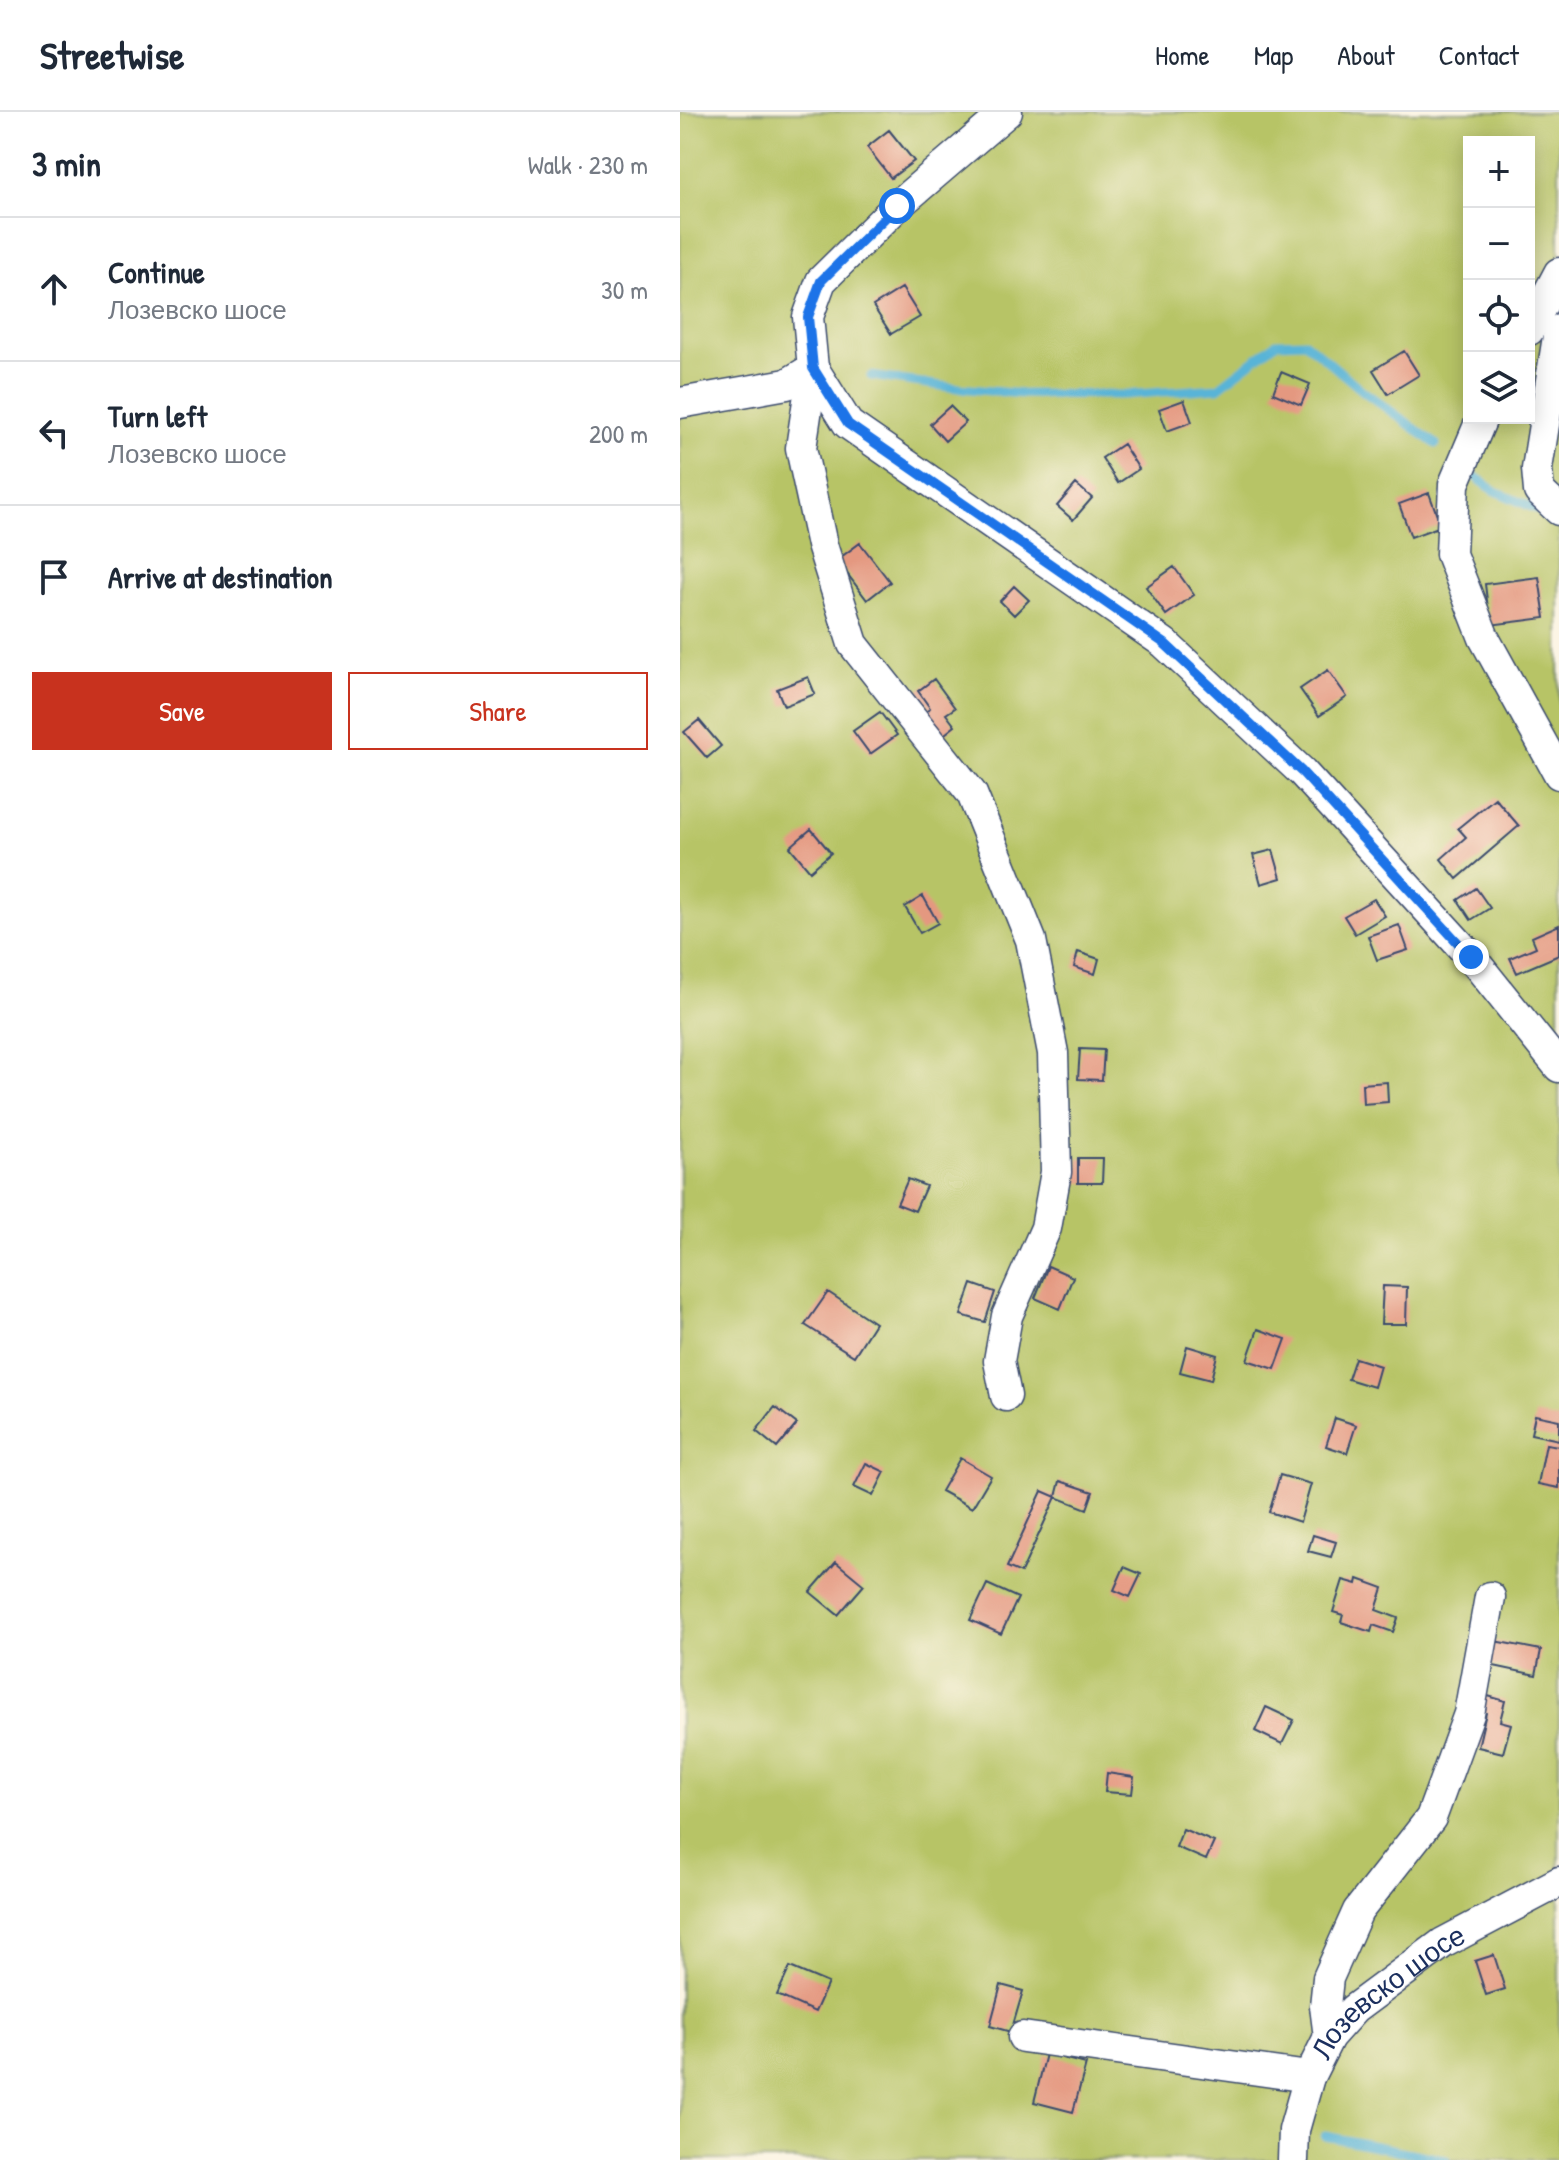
<!DOCTYPE html>
<html lang="en">
<head>
<meta charset="utf-8">
<style>
	:root { --surface:#fff; --page:#f2f2f3; --text:#1f2937; --muted:#747a83; --line:#e0e1e3; --accent:#c8321e }
	body { margin:0; font-family:"Patrick Hand",sans-serif; background:var(--page); color:var(--text) }
	.controls { position:absolute; right:24px; top:24px; display:grid; overflow:hidden; border-radius:0px; box-shadow:0 4px 20px #0003 }
	.controls button { width:72px; height:72px; display:grid; place-items:center; padding:0; border:0; border-bottom:2px solid var(--line); background:var(--surface); color:var(--text); font:40px sans-serif }
	.stop { position:absolute; width:24px; height:24px; margin:-18px; border:6px solid #1a73e8; border-radius:50%; background:#fff }
	.stop.end { background:#1a73e8; border-color:#fff; box-shadow:0 2px 8px #0008 }
	.list { margin:0; padding:0; list-style:none }
	h2 { display:flex; justify-content:space-between; align-items:center; height:104px; margin:0; padding:0 32px; font-size:34px }
	h2 small { font-size:26px; font-weight:400; color:var(--muted) }
	.list li { display:grid; grid-template-columns:52px 1fr auto; gap:24px; align-items:center; box-sizing:border-box; height:144px; padding:0 32px; border-top:2px solid var(--line) }
	.list b { display:block; font-size:30px; white-space:nowrap }
	.list p { margin:0; font-size:26px; white-space:nowrap; color:var(--muted) }
	.list em { font-size:26px; font-style:normal; color:var(--muted) }
	.actions { display:flex; gap:16px; padding:24px 32px }
	.actions a { flex:1; padding:18px 0; border:2px solid var(--accent); border-radius:0px; text-align:center; font-size:28px; color:var(--accent) }
	.actions .main { background:var(--accent); color:#fff }
	.icon { flex:none; width:44px; height:44px; fill:none; stroke:currentColor; stroke-width:2; stroke-linecap:round; stroke-linejoin:round }
	.map { position:relative; flex:none; width:879px; height:2048px; overflow:hidden }
	header { display:flex; align-items:center; gap:48px; box-sizing:border-box; height:112px; padding:0 40px; background:var(--surface); border-bottom:2px solid var(--line) }
	header strong { font-size:38px }
	nav { display:flex; gap:44px; margin-inline-start:auto; font-size:28px }
	main { display:flex }
	aside { flex:1; background:var(--surface) }
	.map>svg:first-child { display:block }
	.green { fill:#b7c466; stroke:#697a62; stroke-width:2; fill-rule:evenodd }
	.lines { fill:none; stroke-linecap:round; stroke-linejoin:round }
	.stream { stroke:#59b4d7; stroke-width:9 }
	.building { fill:#e49880 }
	.minor-casing { stroke:#3a4a6d; stroke-width:33 }
	.minor { stroke:#fff; stroke-width:30 }
	.route { stroke:#1a73e8; stroke-width:10 }
	.labels { text-anchor:middle; stroke-width:6; stroke-linejoin:round; paint-order:stroke }
	.street-label { font-size:28px; fill:#1b2f5e; stroke:#fcf5e5 }
</style>
</head>
<body>
<header>
<strong>Streetwise</strong>
<nav><a>Home</a><a>Map</a><a>About</a><a>Contact</a></nav>
</header>
<main>
<aside>
<h2>3 min<small>Walk · 230 m</small></h2>
<ul class="list">
<li><svg class="icon" aria-label="ahead" viewBox="0 0 24 24"><path d="M12 20V5M6 11l6-6 6 6"/></svg><div><b>Continue</b><p>Лозевско шосе</p></div><em>30 m</em></li>
<li><svg class="icon" aria-label="left" viewBox="0 0 24 24"><path d="M17 20v-9H6M10 6l-5 5 5 5"/></svg><div><b>Turn left</b><p>Лозевско шосе</p></div><em>200 m</em></li>
<li><svg class="icon" aria-label="arrive" viewBox="0 0 24 24"><path d="M6 21V4h12l-3 4 3 4H6"/></svg><div><b>Arrive at destination</b></div></li>
</ul>
<div class="actions"><a class="main">Save</a><a>Share</a></div>
</aside>
<div class="map">
<svg width="879" height="2048" viewBox="0 0 879 2048">
	<rect width="100%" height="100%" fill="#fcf5e5"/>
	<filter id="ink" filterUnits="userSpaceOnUse"><feTurbulence type="fractalNoise" baseFrequency=".0125" numOctaves="2"/><feDisplacementMap in="SourceGraphic" scale="16" xChannelSelector="R" yChannelSelector="G"/><feConvolveMatrix kernelMatrix="1 2 1 2 8 2 1 2 1" color-interpolation-filters="sRGB"/></filter>
	<filter id="wash" filterUnits="userSpaceOnUse"><feTurbulence type="fractalNoise" baseFrequency=".006" numOctaves="4" result="noise"/><feDisplacementMap in="SourceGraphic" scale="32" xChannelSelector="R" yChannelSelector="G"/><feGaussianBlur stdDeviation="1.8" result="paint"/><feColorMatrix in="noise" values="0 0 0 0 0 0 0 0 0 0 0 0 0 0 0 0 0 1.4 0 .05"/><feComposite in="paint" operator="in"/></filter>
	<g filter="url(#wash)">
		<rect width="100%" height="100%" fill="#e9e2c1"/>
		<path class="green" d="M0,0H879V2048H0ZM789,30H849V306H789Z"/>
		<g class="lines">
			<path class="stream" d="M191,264L269,275L341,282L444,283L538,276L596,231L625,230L683,279L756,332
				M793,363L815,379L867,402
				M645,2024L766,2048"/>
		</g>
		<g id="blocks">
			<path class="building" d="M209,18L234,49L211,66L187,35Z
				M222,176L240,205L211,222L193,194Z
				M724,239L739,263L708,282L693,258Z
				M601,260L630,272L621,293L593,281Z
				M504,288L512,310L487,319L479,297Z
				M270,294L286,310L265,329L250,312Z
				M443,332L459,357L438,371L422,346Z
				M396,372L412,386L393,408L377,394Z
				M749,381L761,414L731,425L719,392Z
				M180,431L210,470L187,488L157,448Z
				M494,455L514,483L486,503L466,475Z
				M859,465L865,506L810,513L805,472Z
				M334,474L349,488L334,503L320,489Z
				M648,558L667,585L639,604L620,577Z
				M128,565L135,582L104,594L97,577Z
				M254,567L275,596L266,602L275,614L261,625L244,603L250,596L238,579Z
				M200,600L217,623L190,642L173,619Z
				M19,608L41,634L27,646L4,620Z
				M815,686L839,714L777,767L761,747L786,725L778,716Z
				M131,717L151,741L130,759L110,735Z
				M593,738L601,766L581,772L573,743Z
				M796,776L810,796L791,808L778,788Z
				M243,784L258,811L240,821L225,795Z
				M694,787L705,804L675,822L664,804Z
				M719,813L728,838L697,848L688,824Z
				M879,813V843L837,861L830,846L856,835L852,825Z
				M398,840L419,847L415,862L394,855Z
				M400,937L424,938L422,968L398,967Z
				M707,970L708,990L683,992L682,972Z
				M398,1046H423L422,1071H398Z
				M228,1067L246,1074L235,1099L217,1092Z
				M368,1154L393,1165L380,1197L355,1186Z
				M292,1172L315,1180L305,1210L281,1203Z
				M703,1174L727,1175L726,1212H701Z
				M148,1180L195,1211L174,1244L125,1213Z
				M578,1217L606,1227L595,1257L567,1248Z
				M507,1234L537,1243L531,1268L500,1260Z
				M675,1246L700,1254L694,1275L668,1267Z
				M95,1295L117,1312L97,1336L76,1319Z
				M855,1303L879,1308V1328L851,1322Z
				M655,1306L676,1313L667,1341L646,1334Z
				M866,1332L879,1334V1376L858,1372Z
				M280,1346L311,1364L292,1396L261,1379Z
				M186,1351L205,1360L193,1384L174,1375Z
				M600,1363L631,1372L620,1410L589,1400Z
				M380,1369L413,1380L407,1397L376,1385Z
				M362,1379L376,1385L341,1461L327,1455Z
				M633,1423L656,1430L651,1445L628,1439Z
				M156,1450L184,1473L158,1503L130,1480Z
				M444,1455L461,1462L450,1485L434,1478Z
				M678,1467L703,1476L696,1498L718,1506L713,1520L693,1513L691,1520L661,1510L663,1503L653,1500L663,1468L677,1472Z
				M307,1472L338,1486L321,1522L290,1508Z
				M814,1529L861,1538L856,1563L809,1553Z
				M801,1582L825,1589L820,1609L831,1612L823,1641L798,1635L806,1601L796,1599Z
				M586,1595L614,1608L602,1632L575,1619Z
				M427,1661L454,1665L452,1682L425,1680Z
				M503,1717L534,1730L526,1748L496,1735Z
				M814,1843L825,1877L806,1883L795,1849Z
				M110,1855L148,1871L135,1900L97,1883Z
				M321,1873L343,1879L331,1920L310,1914Z
				M366,1942L406,1952L393,2000L354,1990Z"/>
		</g>
	</g>
	<g filter="url(#ink)">
		<use href="#blocks" fill-opacity="0" stroke="#3a4a6d" stroke-width="2"/>
		<g class="lines">
			<defs>
				<g id="minor">
					<path d="M327,0L217,94L141,169L128,205L133,256L168,312L484,531L622,660L791,845L879,955"/>
					<path d="M849,218L879,161"/>
					<path d="M879,218L857,357L859,379L879,398"/>
					<path d="M133,256L121,336L142,433L173,532L292,682L351,828L373,941L376,1060L366,1116L327,1204L319,1249L326,1284"/>
					<path d="M0,291L107,272L133,256"/>
					<path d="M802,306L774,372L771,442L804,526L879,662"/>
					<path d="M343,1925L629,1965"/>
					<path d="M649,1925L645,1894L648,1866L678,1799L751,1706L789,1602L810,1485"/>
					<path id="s1" d="M613,2048L614,2018L629,1965L649,1925L674,1897L763,1831L879,1770"/>
				</g>
			</defs>
			<use href="#minor" class="minor-casing"/>
			<use href="#minor" class="minor"/>
		</g>
	</g>
	<g class="lines" filter="url(#ink)">
		<path class="route" d="M217,94L141,169L128,205L133,256L168,312L484,531L622,660L791,845"/>
	</g>
	<g class="labels">
		<g class="street-label">
			<text dy="10" stroke="none"><textPath href="#s1" startOffset="204">Лозевско шосе</textPath></text>
		</g>
	</g>
</svg>
<div class="controls">
<button>+</button>
<button>−</button>
<button><svg class="icon" aria-label="locate" viewBox="0 0 24 24"><circle cx="12" cy="12" r="6"/><path d="M12 2v4M12 18v4M2 12h4M18 12h4"/></svg></button>
<button><svg class="icon" aria-label="layers" viewBox="0 0 24 24"><path d="M12 4l9 5-9 5-9-5zM3 14l9 5 9-5"/></svg></button>
</div>
<div class="stop" style="left:217px;top:94px"></div>
<div class="stop end" style="left:791px;top:845px"></div>
</div>
</main>
</body>
</html>
